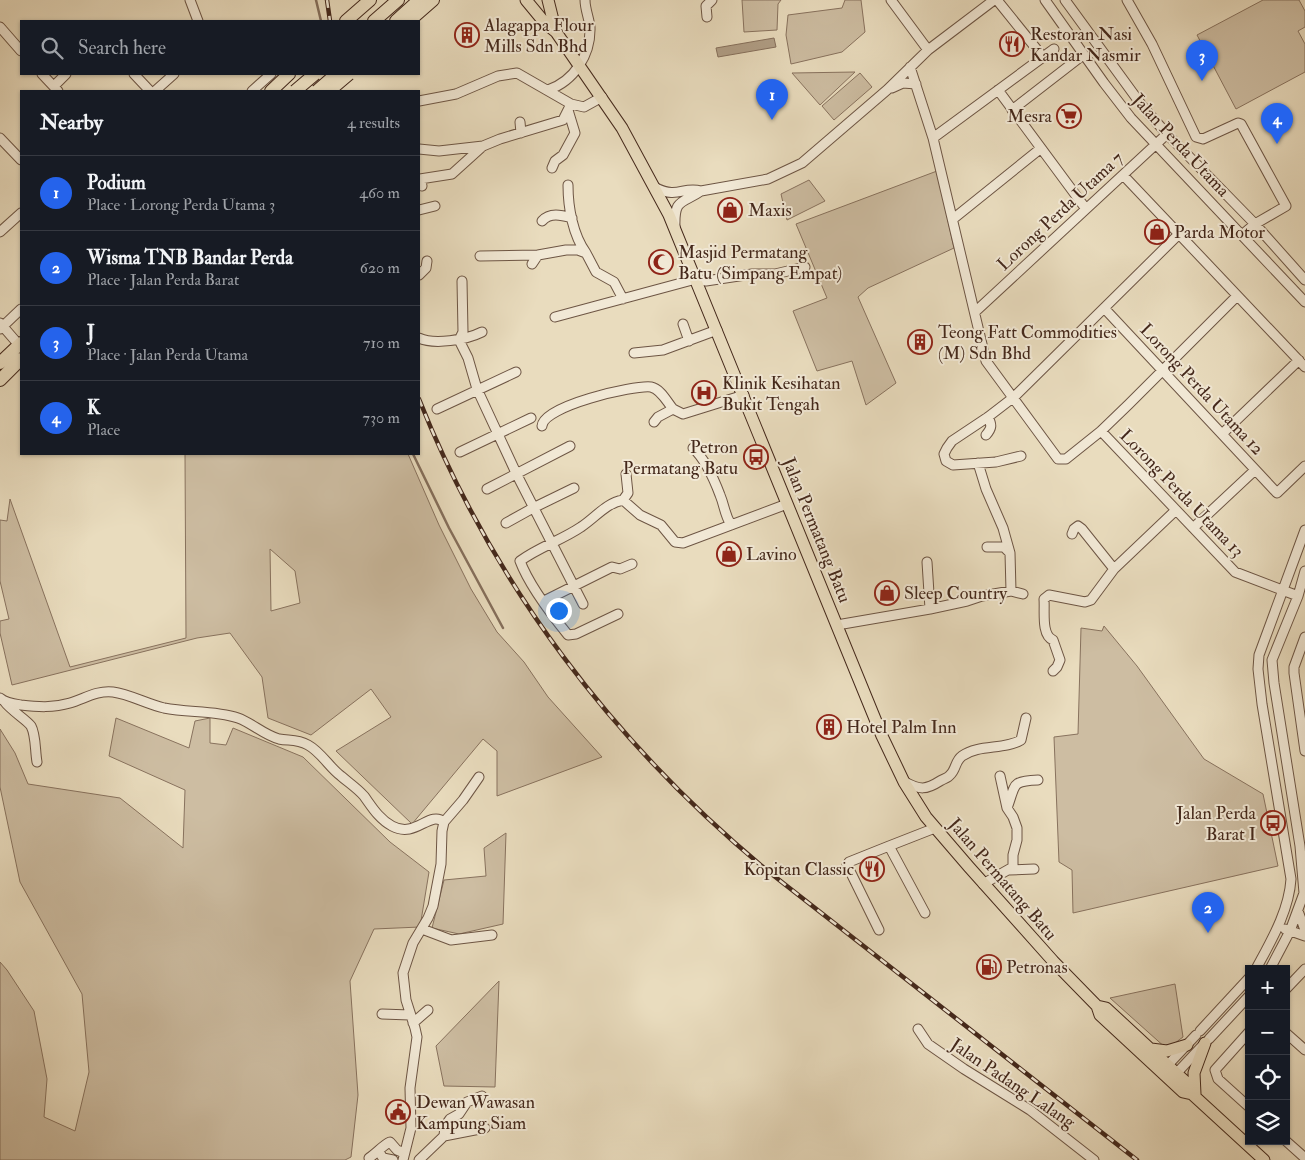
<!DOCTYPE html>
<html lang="en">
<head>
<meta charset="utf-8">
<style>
	:root { --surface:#171b24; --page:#20242c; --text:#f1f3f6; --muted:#9ea1a6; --line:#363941; --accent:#2563eb }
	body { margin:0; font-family:"IM FELL Double Pica",serif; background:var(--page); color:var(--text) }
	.controls { position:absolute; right:15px; bottom:15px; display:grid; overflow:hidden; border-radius:0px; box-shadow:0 1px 4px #0004 }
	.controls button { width:45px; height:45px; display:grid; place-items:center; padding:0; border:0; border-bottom:1px solid var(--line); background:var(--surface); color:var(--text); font:25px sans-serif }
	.you { position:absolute; left:558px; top:610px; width:18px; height:18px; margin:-12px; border:4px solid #fff; border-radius:50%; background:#1a73e8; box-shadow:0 0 0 8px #1a73e833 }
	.badge { display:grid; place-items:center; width:32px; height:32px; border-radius:50%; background:var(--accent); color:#fff; font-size:16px; font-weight:700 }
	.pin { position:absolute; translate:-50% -41px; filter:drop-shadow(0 1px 2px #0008) }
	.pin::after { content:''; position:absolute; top:26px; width:18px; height:15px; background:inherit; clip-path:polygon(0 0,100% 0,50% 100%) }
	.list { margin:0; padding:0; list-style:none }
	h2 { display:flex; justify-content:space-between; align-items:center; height:65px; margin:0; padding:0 20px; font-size:21px }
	h2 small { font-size:16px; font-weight:400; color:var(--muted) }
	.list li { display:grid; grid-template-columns:32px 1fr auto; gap:15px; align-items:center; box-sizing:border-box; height:75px; padding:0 20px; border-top:1px solid var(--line) }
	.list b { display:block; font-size:19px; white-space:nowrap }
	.list p { margin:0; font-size:16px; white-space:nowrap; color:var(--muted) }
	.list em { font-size:16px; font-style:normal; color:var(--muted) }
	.icon { flex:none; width:28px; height:28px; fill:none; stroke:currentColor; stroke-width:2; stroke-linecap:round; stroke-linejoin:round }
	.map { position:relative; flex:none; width:1305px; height:1160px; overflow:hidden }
	.search { position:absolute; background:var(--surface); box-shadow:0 1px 4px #0004; left:20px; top:20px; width:400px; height:55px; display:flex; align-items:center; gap:12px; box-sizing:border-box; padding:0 18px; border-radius:0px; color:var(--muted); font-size:19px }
	.panel { position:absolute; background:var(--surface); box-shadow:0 1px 4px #0004; left:20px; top:90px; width:400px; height:365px; border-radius:0px }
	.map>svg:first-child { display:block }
	.green { fill:#cdbda2; stroke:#88725e; fill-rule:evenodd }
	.water { fill:#b19f87; stroke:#856f5c }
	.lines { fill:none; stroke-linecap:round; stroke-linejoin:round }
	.stream { stroke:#856f5c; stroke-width:2.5 }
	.minor-casing { stroke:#6d5544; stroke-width:11 }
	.major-casing { stroke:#44281b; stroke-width:13 }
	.highway-casing { stroke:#44281b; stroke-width:14 }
	.minor { stroke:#f1e8d5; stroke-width:9 }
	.major { stroke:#e9dcbe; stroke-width:11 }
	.highway { stroke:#e9dcbe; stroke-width:12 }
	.rail-casing { stroke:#44281b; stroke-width:4.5 }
	.rail { stroke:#f1e8d5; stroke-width:2.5; stroke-dasharray:8; stroke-linecap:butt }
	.highway-bridge-casing { stroke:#44281b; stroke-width:14; stroke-linecap:butt }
	.highway-bridge { stroke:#e9dcbe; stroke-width:12 }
	.labels { text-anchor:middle; stroke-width:4; stroke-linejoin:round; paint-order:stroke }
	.poi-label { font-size:18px; fill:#44281b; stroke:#f1e8d5; text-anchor:start }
	.street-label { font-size:18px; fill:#44281b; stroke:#f1e8d5 }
</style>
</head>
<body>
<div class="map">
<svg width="1305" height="1160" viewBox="0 0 1305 1160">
	<rect width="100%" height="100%" fill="#e9dcbe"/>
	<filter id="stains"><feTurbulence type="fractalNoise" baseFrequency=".004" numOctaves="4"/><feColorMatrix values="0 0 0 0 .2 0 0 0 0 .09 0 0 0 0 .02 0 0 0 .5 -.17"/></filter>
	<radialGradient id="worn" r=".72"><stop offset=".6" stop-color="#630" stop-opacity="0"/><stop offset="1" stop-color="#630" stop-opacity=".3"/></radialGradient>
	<path class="green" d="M742,0H781L778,4L777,30L744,32Z
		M845,0H861L865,32L842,52L791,64L786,35L788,15L842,8Z
		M1263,0H1299L1305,11V27L1298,31L1305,44V72L1236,109L1197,35Z
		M855,72L820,105L792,73Z
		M860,73L872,87L834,120L822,106Z
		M937,171L954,248L868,288L858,297L896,383L866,405L852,361L817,371L793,311L827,298L796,224Z
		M809,180L825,201L787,220L781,194Z
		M185,454H408L439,525L471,589L497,632L524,662L548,697L602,757L497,796V751L483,739L412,824L336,751L391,717L371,689L311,735L268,718L262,677L230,633L197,638L12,685L0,633V621L9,619L0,581V520L7,521L10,499L70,667L186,638ZM270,549L295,571L300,603L271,611Z
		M1104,626L1137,666L1204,759L1263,794L1278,866L1073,913L1072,870L1059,862L1054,737L1078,734L1081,628L1102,631Z
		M116,718L189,748L195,721L210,718V743L226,745L233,728L303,757L390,842L429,872L420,927L374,929L350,981L358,1095L351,1157L345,1160H0V962L7,970L34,1011L47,1079L44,1117L75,1131L89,1072L82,994L20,882L0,787V729L15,753L28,784L120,798L183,848L185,790L109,756Z
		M506,833L503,924L459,934L432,928L444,880L486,876L484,848Z
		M499,981L495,1087L444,1086L436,1046Z
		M1175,984L1183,1037L1167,1049L1110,998Z"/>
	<path class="water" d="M774,38L776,47L718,57L716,48Z"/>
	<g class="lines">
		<path class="stream" d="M316,0L321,21
			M413,454L449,528L503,628"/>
		<defs>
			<path id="minor" d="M190,0L198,21
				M891,0L928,50
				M997,0L1043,57
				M1045,0L1104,83L1131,118L1305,302
				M1065,0L1143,107L1167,134L1255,224L1305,280
				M1127,0L1152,44L1196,137L1203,139L1238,123L1241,124L1286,206L1255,224L1242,235
				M707,17L706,6L712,0
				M0,27L21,51
				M910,67L933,138L986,361L1058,459H1066L1101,431L1129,404L1237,296
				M42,74L58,91
				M134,74L150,91
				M54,86L66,74
				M892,88L903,83L916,84
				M548,90C574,81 591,55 590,27C589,18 585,9 585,0
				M998,90L1086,209
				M155,91L174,74
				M252,91L271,74
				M419,101L456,94L498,76L517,73L571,104L584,107L602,97
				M1012,110L1083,55
				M520,122L521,133
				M0,138L21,160
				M933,138L1054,49
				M419,149L439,151L483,146
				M552,168L555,161L563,155L575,133L568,110
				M1123,175L1305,367
				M568,185C568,208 573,235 586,253
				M422,186L420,179L452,174L483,146L500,139L563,120L571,104
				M656,188C678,199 683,186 701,191L768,179L802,163L887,90L928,50L994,0
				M419,210L435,206
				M953,219L1040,149
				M542,221C550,212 561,215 572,218
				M675,227C674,198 682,204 701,191
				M0,232L21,213
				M480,256L538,255
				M532,264L538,255L566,250H578L586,253L596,272L614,282L623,299
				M419,275L426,268L427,261
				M1104,308L1277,493L1305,466
				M975,312L1167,134
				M555,317L696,279L706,281L752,274H775L805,267
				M0,323L19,345
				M683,324L689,341
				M0,329L21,309
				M419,338C434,345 466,340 482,332
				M459,340L468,358L477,389L517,475L583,604
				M459,340L463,332L462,281
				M634,353L663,350L717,330
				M437,409L516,372
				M654,422L658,417L673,409L683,414L744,395
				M542,426C543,406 633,385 651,387C661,389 667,402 673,409
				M1101,431L1235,572L1298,596
				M1222,434L1299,360
				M986,435C992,428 992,425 988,417
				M693,448C706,460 714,479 720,495C725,507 724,513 731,525
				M460,452L531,418
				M1021,456L996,462L953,465L946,461L944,454L947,448L952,441L988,417L1014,397L1179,234
				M978,463L986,489L1003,528L1010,553L1011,591
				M487,489L570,446
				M623,500L640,515L661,525L675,542L683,543L787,504
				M506,523L533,508L574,488
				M1193,528L1255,470
				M1072,534L1074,529L1078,526L1082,529L1114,569
				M987,547H1004L1010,553
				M927,562L930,609
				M544,601L612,567L620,569L632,564
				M618,614L576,634L568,635C551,614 529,585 520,561C539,547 562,540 581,527C595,518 606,503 623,500L628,493L626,474
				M837,625L930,609L967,601L982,596L1011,591L1023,594
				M1305,637L1294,667V673L1305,751
				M1053,671L1057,667L1060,660L1053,640C1041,635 1045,611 1044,599L1049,595L1085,602L1091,600L1114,569L1176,510
				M0,698C5,703 14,704 21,705C38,707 53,708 70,703C84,699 97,690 113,692C129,694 147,704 164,708C188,713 214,710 238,718C252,723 264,735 279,739C289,741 297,739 308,745C321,752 329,767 341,776C349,783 357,788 364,796C372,807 379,819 392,826C416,839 429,810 444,822
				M4,701C10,710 27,720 31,726C36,735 35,751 37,762
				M905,782C920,790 926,790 940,781C943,779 948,778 950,775C956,770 955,761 962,756C979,744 1004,750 1021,740L1026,718
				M1007,808C1016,785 1010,781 1038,780
				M1009,870L1034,869
				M983,884L1013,867V855L1017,840V828L1013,817L1007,808L1000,776
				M1298,911L1305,930
				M925,913L889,846L935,828
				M422,929L451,940L492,935
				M1285,929L1305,936
				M879,930L847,865L849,862L889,846
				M1256,969C1271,941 1289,911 1291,879L1262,704L1258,669L1259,655L1305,530
				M1270,969L1290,931L1304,893L1300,846L1274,683L1272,660L1298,596L1305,571
				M1286,989L1305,969
				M382,1014L410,1015
				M413,1023L428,1010
				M918,1029L928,1044L964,1069L1030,1110L1094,1160
				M1200,1031L1249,978
				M1249,1032L1215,1070L1218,1079L1249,1107
				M1286,1033L1305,1050
				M1209,1039L1249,996
				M1165,1068L1196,1035
				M1173,1077L1203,1045
				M444,1136L485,1128
				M1286,1141L1305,1158
				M379,1152L383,1158L393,1160
				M369,1158C377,1153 383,1145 390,1142L397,1150L404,1153
				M403,1160L411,1128L410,1088L417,1037L415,1028L406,1000L403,973L413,943L428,918L433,906L441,864L442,831L444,822L463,800L479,777
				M419,1160L444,1136L445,1126L450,1119L459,1114L467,1102L482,1096"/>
			<path id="major" d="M526,0L545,23L556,32
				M548,0L556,32L622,128L669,215L882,736L904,782L926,817L969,867L1053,961L1097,1006L1100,1015L1183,1092L1192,1094
				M1097,1006L1106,1008L1188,1084L1192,1094L1264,1160
				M1151,1049L1167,1051L1187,1045
				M1195,1094L1194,1073L1205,1043"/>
			<path id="highway" d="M346,21L370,0
				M374,21L398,0
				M396,21L419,0
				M409,21L433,0
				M271,91L289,74
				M0,363L21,343
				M0,380L21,359"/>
		</defs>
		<use href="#minor" class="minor-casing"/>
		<use href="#major" class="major-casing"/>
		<use href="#highway" class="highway-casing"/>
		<use href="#minor" class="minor"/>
		<use href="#major" class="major"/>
		<use href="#highway" class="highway"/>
		<defs>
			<path id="rail" d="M327,0L330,21
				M336,74L338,91
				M419,399C493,585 615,745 769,872L1137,1160"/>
		</defs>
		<use href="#rail" class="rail-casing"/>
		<use href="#rail" class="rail"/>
		<defs>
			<path id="highway-bridge" d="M295,91L315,74
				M317,91L333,77
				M329,91L349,74"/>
		</defs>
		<use href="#highway-bridge" class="highway-bridge-casing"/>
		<use href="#highway-bridge" class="highway-bridge"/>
	</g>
	<defs>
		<symbol id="building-ring" viewBox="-11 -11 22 22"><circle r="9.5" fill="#f1e8d5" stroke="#8f2418" stroke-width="1.5"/><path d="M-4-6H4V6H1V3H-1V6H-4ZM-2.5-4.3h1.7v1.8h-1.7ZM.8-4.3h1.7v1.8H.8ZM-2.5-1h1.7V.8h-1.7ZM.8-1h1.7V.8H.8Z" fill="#8f2418"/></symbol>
		<symbol id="restaurant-ring" viewBox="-11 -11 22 22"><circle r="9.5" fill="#f1e8d5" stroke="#8f2418" stroke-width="1.5"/><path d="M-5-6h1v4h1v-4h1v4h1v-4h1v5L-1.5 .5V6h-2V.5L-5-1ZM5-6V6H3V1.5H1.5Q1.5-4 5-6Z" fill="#8f2418"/></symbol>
		<symbol id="supermarket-ring" viewBox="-11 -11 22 22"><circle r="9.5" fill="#f1e8d5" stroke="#8f2418" stroke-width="1.5"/><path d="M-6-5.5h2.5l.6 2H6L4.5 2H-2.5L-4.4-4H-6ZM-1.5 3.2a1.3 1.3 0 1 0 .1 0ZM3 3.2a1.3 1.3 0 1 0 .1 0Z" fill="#8f2418"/></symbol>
		<symbol id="shop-ring" viewBox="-11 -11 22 22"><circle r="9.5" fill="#f1e8d5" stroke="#8f2418" stroke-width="1.5"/><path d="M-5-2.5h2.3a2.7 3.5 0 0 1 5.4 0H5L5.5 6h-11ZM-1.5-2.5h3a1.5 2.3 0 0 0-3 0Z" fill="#8f2418"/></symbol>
		<symbol id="mosque-ring" viewBox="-11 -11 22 22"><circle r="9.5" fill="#f1e8d5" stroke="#8f2418" stroke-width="1.5"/><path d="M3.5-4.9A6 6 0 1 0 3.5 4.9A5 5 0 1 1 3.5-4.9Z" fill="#8f2418"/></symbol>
		<symbol id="hospital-ring" viewBox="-11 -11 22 22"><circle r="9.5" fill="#f1e8d5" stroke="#8f2418" stroke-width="1.5"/><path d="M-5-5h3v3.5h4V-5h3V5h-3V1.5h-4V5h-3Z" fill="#8f2418"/></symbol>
		<symbol id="bus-ring" viewBox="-11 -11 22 22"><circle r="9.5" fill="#f1e8d5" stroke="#8f2418" stroke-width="1.5"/><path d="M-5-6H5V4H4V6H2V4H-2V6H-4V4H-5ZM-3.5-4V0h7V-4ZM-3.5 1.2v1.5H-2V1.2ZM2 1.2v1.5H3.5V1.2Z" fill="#8f2418"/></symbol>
		<symbol id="fuel-ring" viewBox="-11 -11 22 22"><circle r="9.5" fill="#f1e8d5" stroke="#8f2418" stroke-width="1.5"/><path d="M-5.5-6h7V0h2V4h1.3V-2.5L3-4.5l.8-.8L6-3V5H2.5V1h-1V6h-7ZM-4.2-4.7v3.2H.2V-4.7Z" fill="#8f2418"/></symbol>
		<symbol id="civic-ring" viewBox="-11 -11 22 22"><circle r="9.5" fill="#f1e8d5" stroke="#8f2418" stroke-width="1.5"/><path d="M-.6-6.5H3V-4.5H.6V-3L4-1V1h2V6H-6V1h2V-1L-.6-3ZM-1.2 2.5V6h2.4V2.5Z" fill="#8f2418"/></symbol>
	</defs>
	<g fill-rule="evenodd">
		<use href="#building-ring" x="453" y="21" width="28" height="28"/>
		<use href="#restaurant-ring" x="998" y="30" width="28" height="28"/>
		<use href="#supermarket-ring" x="1055" y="102" width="28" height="28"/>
		<use href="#shop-ring" x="716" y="196" width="28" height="28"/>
		<use href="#shop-ring" x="1143" y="218" width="28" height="28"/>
		<use href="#mosque-ring" x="647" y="248" width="28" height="28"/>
		<use href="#building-ring" x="906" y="328" width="28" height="28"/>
		<use href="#hospital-ring" x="690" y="379" width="28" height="28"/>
		<use href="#bus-ring" x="742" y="443" width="28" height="28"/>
		<use href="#shop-ring" x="715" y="540" width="28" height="28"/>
		<use href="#shop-ring" x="873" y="579" width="28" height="28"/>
		<use href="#building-ring" x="815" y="713" width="28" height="28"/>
		<use href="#bus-ring" x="1259" y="809" width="28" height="28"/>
		<use href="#restaurant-ring" x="858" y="855" width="28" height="28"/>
		<use href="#fuel-ring" x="975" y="953" width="28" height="28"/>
		<use href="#civic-ring" x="384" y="1098" width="28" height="28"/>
	</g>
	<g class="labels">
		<g class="poi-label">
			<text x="484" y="31">Alagappa Flour<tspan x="484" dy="21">Mills Sdn Bhd</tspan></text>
			<text x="1030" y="40">Restoran Nasi<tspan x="1030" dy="21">Kandar Nasmir</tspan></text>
			<text x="1052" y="122" text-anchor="end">Mesra</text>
			<text x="748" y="216">Maxis</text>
			<text x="1174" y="238">Parda Motor</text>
			<text x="678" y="258">Masjid Permatang<tspan x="678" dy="21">Batu (Simpang Empat)</tspan></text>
			<text x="938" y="338">Teong Fatt Commodities<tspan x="938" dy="21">(M) Sdn Bhd</tspan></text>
			<text x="722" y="389">Klinik Kesihatan<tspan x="722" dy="21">Bukit Tengah</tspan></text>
			<text x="738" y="453" text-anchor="end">Petron<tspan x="738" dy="21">Permatang Batu</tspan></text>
			<text x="746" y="560">Lavino</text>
			<text x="904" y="599">Sleep Country</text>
			<text x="846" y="733">Hotel Palm Inn</text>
			<text x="1256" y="819" text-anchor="end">Jalan Perda<tspan x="1256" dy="21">Barat I</tspan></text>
			<text x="854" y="875" text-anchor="end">Kopitan Classic</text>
			<text x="1006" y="973">Petronas</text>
			<text x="416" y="1108">Dewan Wawasan<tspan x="416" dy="21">Kampung Siam</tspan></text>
		</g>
		<g class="street-label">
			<text transform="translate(1181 145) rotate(47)" y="6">Jalan Perda Utama</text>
			<text transform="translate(1060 211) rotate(-43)" y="6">Lorong Perda Utama 7</text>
			<text transform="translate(1202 389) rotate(47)" y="6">Lorong Perda Utama 12</text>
			<text transform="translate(1182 493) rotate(46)" y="6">Lorong Perda Utama 13</text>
			<text transform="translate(817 530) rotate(68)" y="6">Jalan Permatang Batu</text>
			<text transform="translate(1003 879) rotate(49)" y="6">Jalan Permatang Batu</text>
			<text transform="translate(1013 1083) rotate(34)" y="6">Jalan Padang Lalang</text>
		</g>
	</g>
	<rect width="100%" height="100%" filter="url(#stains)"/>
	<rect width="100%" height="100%" fill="url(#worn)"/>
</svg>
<div class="controls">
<button>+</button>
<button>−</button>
<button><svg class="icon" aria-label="locate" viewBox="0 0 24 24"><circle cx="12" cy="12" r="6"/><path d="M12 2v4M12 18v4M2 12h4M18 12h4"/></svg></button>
<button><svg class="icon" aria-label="layers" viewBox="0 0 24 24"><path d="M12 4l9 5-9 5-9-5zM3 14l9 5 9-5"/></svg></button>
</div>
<div class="you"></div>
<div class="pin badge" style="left:772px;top:120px">1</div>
<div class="pin badge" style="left:1208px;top:933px">2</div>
<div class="pin badge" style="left:1202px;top:81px">3</div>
<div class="pin badge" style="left:1277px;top:144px">4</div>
<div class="search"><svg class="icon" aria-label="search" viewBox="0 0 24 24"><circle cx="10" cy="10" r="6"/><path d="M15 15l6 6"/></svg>Search here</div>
<section class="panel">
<h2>Nearby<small>4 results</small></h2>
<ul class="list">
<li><span class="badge">1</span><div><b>Podium</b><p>Place · Lorong Perda Utama 3</p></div><em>460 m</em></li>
<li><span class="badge">2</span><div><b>Wisma TNB Bandar Perda</b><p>Place · Jalan Perda Barat</p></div><em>620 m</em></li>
<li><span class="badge">3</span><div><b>J</b><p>Place · Jalan Perda Utama</p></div><em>710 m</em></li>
<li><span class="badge">4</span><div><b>K</b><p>Place</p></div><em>730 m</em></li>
</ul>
</section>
</div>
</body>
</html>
